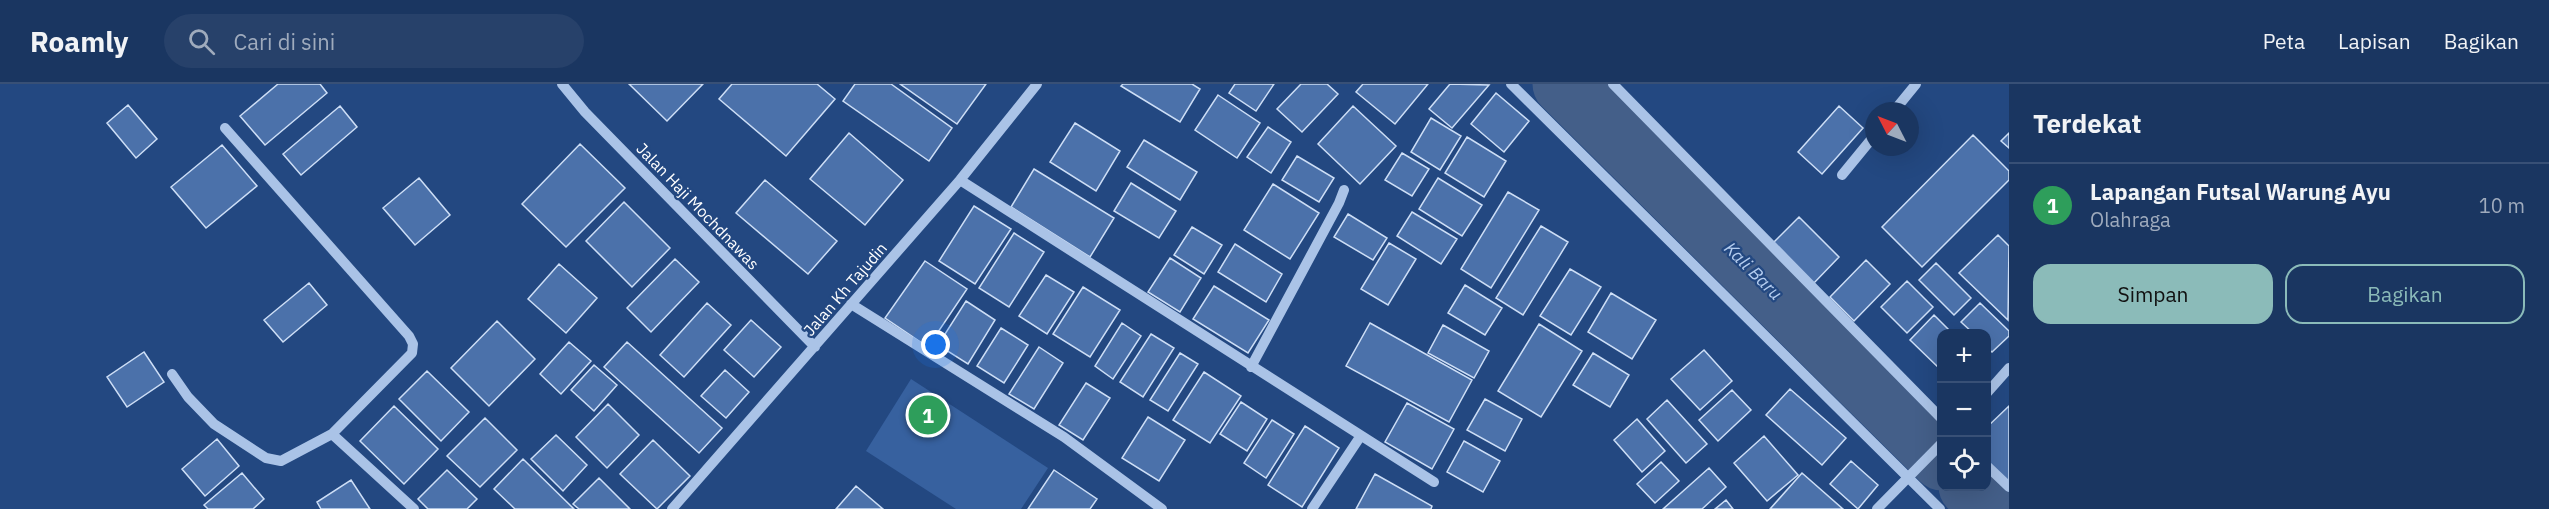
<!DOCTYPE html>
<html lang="id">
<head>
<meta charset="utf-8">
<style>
	:root { --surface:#1a3661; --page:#27416a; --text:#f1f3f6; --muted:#9fabbd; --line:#385076; --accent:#8bbbb9 }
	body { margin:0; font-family:"IBM Plex Sans",sans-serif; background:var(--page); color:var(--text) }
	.controls { position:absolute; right:18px; bottom:18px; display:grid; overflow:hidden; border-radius:12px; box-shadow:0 6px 24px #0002 }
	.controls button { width:54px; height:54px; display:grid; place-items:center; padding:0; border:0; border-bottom:2px solid var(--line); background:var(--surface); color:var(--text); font:30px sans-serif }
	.compass { position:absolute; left:1865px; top:18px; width:54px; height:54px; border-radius:50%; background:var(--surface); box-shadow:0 6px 24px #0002; rotate:312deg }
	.you { position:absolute; left:936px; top:261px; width:21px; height:21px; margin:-15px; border:4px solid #fff; border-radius:50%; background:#1a73e8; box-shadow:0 0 0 9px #1a73e833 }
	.badge { display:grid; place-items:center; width:39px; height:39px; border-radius:50%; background:var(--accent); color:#fff; font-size:20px; font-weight:700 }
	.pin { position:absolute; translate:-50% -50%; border:3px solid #fff; box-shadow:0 2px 6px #0006 }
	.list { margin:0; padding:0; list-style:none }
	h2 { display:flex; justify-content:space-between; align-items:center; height:78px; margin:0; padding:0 24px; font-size:26px }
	h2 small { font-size:20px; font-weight:400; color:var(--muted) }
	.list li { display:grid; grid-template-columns:39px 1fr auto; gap:18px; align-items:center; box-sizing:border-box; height:84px; padding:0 24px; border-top:2px solid var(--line) }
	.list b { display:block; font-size:22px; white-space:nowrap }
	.list p { margin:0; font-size:20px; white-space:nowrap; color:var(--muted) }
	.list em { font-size:20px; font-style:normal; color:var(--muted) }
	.actions { display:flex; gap:12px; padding:18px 24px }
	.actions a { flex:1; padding:14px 0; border:2px solid var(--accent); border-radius:18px; text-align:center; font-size:21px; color:var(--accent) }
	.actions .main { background:var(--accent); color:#111 }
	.icon { flex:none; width:33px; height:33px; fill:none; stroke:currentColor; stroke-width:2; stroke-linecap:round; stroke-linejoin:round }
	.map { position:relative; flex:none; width:2009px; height:425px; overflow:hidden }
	header { display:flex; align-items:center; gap:36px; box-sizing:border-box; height:84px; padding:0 30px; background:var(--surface); border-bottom:2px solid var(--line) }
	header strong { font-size:28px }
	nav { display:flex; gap:33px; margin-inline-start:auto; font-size:21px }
	.search { width:420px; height:54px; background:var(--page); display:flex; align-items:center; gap:15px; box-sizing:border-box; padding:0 21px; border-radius:33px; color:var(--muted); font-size:22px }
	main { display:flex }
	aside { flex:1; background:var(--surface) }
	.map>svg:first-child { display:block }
	.green { fill:#37619f }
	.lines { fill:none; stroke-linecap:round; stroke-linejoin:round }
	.river { stroke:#445f89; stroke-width:63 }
	.building { fill:#4b71aa; stroke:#cddef6; stroke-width:1.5 }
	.minor { stroke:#aac3e7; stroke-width:10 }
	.labels { text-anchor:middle; stroke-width:4.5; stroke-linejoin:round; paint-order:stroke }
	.street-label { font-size:16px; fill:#fff; stroke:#234881 }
	.water-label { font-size:18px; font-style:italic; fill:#b5cdef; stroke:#234881 }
</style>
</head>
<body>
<header>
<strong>Roamly</strong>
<div class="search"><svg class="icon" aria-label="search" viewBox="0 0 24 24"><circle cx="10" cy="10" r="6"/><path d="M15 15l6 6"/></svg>Cari di sini</div>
<nav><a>Peta</a><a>Lapisan</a><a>Bagikan</a></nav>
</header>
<main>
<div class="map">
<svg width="2009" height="425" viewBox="0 0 2009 425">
	<rect width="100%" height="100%" fill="#234881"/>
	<path class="green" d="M911,295L1048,384L1021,425H956L866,367Z"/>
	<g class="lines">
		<path class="river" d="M1564,0L1942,375
			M1970,402L1992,425"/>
	</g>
	<path class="building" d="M278,0H320L327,9L265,61L240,32Z
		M629,0H703L667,37Z
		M732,0H817L835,15L786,72L719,15Z
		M855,0H891L952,44L929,77L843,17Z
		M900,0H986L957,40Z
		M1123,0H1192L1200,5L1180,38L1121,2Z
		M1235,0H1274L1256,27L1229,9Z
		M1301,0H1327L1338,10L1302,48L1277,25Z
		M1363,0H1428L1395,40L1356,8Z
		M1450,0L1489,1L1452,44L1429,25Z
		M1496,9L1529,37L1504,68L1471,40Z
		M1218,11L1260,39L1237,74L1195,46Z
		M128,21L157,55L136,74L107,39Z
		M340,22L357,43L301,91L283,70Z
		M1353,22L1396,62L1360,100L1318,60Z
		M1839,22L1863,44L1822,90L1798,68Z
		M1431,34L1461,52L1440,86L1411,68Z
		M1075,39L1120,67L1096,107L1050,78Z
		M1268,43L1291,58L1271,89L1247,73Z
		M849,49L903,96L865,141L810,95Z
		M2009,49V64L2001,57Z
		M1973,51L2009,87V96L1922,183L1882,143Z
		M1467,53L1506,77L1484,113L1445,89Z
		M1144,56L1197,88L1180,116L1127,83Z
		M580,60L625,104L566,163L522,120Z
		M222,61L257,102L206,144L171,103Z
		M1402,69L1429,85L1412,112L1385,96Z
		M1297,72L1334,94L1319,118L1282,96Z
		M1034,85L1114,134L1090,173L1011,123Z
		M419,94L450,131L415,161L383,124Z
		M1438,94L1482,121L1462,152L1419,125Z
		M765,96L837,157L808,190L736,129Z
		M1131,99L1176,127L1159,154L1114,127Z
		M1273,100L1319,129L1290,175L1244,146Z
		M1508,108L1539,126L1491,204L1461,185Z
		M624,118L670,164L632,203L586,157Z
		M974,122L1011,145L975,200L939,177Z
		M1412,128L1457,155L1441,180L1397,152Z
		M1348,130L1387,154L1373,176L1334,153Z
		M1799,133L1839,173L1813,200L1772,160Z
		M1541,142L1568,158L1523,231L1496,214Z
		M1192,143L1222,161L1204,190L1174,171Z
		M1014,149L1044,168L1009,223L979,204Z
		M1998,151L2009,162L2008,236L1959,189Z
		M1389,159L1416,175L1388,221L1361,205Z
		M1235,160L1282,190L1266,218L1218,188Z
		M1170,174L1201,194L1180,228L1148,208Z
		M675,175L699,198L651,248L627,224Z
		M1866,176L1890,200L1854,237L1830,213Z
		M925,177L967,205L928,263L885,234Z
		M1936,179L1971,214L1954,231L1919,196Z
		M559,180L597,214L566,249L528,215Z
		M1570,185L1601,203L1571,251L1540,232Z
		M1046,191L1074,208L1047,250L1019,232Z
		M1907,197L1933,223L1907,249L1881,223Z
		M309,199L327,221L283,258L264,236Z
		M1465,201L1502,224L1485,251L1448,229Z
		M1214,202L1269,236L1248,269L1193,235Z
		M1083,203L1120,226L1090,273L1053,250Z
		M1611,209L1656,236L1632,275L1588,248Z
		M966,217L995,236L968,280L938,261Z
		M707,219L731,241L684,293L660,271Z
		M1980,219L2009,247V252L1992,268L1986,263V249H1973L1961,238Z
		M1934,231L1952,249H1942V282L1939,284L1910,256Z
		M751,236L781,263L754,293L724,266Z
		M497,237L535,275L489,322L451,284Z
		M1122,239L1141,252L1113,295L1095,282Z
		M1370,239L1472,296L1449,338L1346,282Z
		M1539,240L1582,267L1541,333L1498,307Z
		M1443,241L1489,267L1474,294L1428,269Z
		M1001,244L1028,261L1004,299L977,282Z
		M1151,250L1174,264L1143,313L1120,298Z
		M569,258L591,277L561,310L540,290Z
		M627,258L722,344L699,369L604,283Z
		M1039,263L1063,279L1034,325L1009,310Z
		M1704,266L1732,297L1700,326L1671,295Z
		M144,268L164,298L127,323L107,293Z
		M1180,269L1198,280L1168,327L1150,316Z
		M1593,269L1629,291L1610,323L1573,301Z
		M594,281L617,301L594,327L571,306Z
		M725,286L749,308L726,334L701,312Z
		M427,287L469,328L441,357L399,315Z
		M1204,288L1241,312L1210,359L1173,336Z
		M1086,299L1110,314L1083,356L1059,341Z
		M1790,305L1846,354L1822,381L1766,331Z
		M1732,306L1751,326L1718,357L1699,336Z
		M1485,315L1522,335L1505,367L1467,346Z
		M1667,316L1707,360L1686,379L1647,335Z
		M1241,318L1267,335L1247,367L1220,350Z
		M1407,319L1454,345L1432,385L1385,358Z
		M608,320L639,351L607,384L576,353Z
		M394,322L438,365L404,400L360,357Z
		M2009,322V399L1986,376V344Z
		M1148,333L1185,356L1159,397L1122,374Z
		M485,334L517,366L480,403L447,372Z
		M1637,335L1665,367L1642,388L1614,356Z
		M1272,336L1294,350L1266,394L1244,379Z
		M1305,342L1339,364L1302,423L1268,401Z
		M556,351L587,381L563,407L531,375Z
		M1764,352L1798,391L1767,417L1734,379Z
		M217,355L239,382L205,412L182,385Z
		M653,356L690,392L657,425L620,390Z
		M1464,357L1500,377L1483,408L1447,388Z
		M523,375L574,425H515L494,405Z
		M1851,377L1878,401L1858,425L1830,400Z
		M1661,378L1679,397L1655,419L1637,400Z
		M1709,384L1726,403L1702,425H1663Z
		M447,386L477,415L467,425H428L418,415Z
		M1054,386L1097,415L1090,425H1028Z
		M242,389L264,415L253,425H208L204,421Z
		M1802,389L1843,425H1770Z
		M1375,390L1432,422L1431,425H1356Z
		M599,394L630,425H579L573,420Z
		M351,396L370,425H321L317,418Z
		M856,402L883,425H836Z
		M1726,416L1733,425H1715Z"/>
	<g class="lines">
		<path class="minor" d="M562,0L585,28L815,263
			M1511,0L1940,425
			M1613,0L1942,335
			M1894,27L1916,0
			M225,44L409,252L413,260L412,269L332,350L414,425
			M1842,91L1874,52
			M960,96L1434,398
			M851,220L1064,353L1162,425
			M1251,283L1339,119L1344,106
			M172,290L188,313L214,340L266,374L281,377L332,350
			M1986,310L2009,284
			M1986,381L2009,403
			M672,425L960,96L1037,0
			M1312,425L1360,353
			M1877,425L1942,359"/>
	</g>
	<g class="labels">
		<g class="street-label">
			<text transform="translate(698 122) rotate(46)" y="6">Jalan Haji Mochdnawas</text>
			<text transform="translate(845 205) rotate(-49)" y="6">Jalan Kh Tajudin</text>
		</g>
		<g class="water-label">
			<text transform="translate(1753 187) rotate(45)" y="6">Kali Baru</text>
		</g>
	</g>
</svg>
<div class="controls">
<button>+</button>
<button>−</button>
<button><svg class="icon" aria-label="locate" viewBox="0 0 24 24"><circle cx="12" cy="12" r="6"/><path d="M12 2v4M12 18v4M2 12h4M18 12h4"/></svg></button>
</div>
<svg class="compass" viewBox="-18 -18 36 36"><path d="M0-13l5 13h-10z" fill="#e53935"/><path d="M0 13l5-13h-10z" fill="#9fabbd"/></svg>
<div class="you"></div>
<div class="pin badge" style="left:928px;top:331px;background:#2e9e5b">1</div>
</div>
<aside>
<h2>Terdekat<small></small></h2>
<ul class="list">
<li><span class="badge" style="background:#2e9e5b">1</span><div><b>Lapangan Futsal Warung Ayu</b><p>Olahraga</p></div><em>10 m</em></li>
</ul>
<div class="actions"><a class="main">Simpan</a><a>Bagikan</a></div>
</aside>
</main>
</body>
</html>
